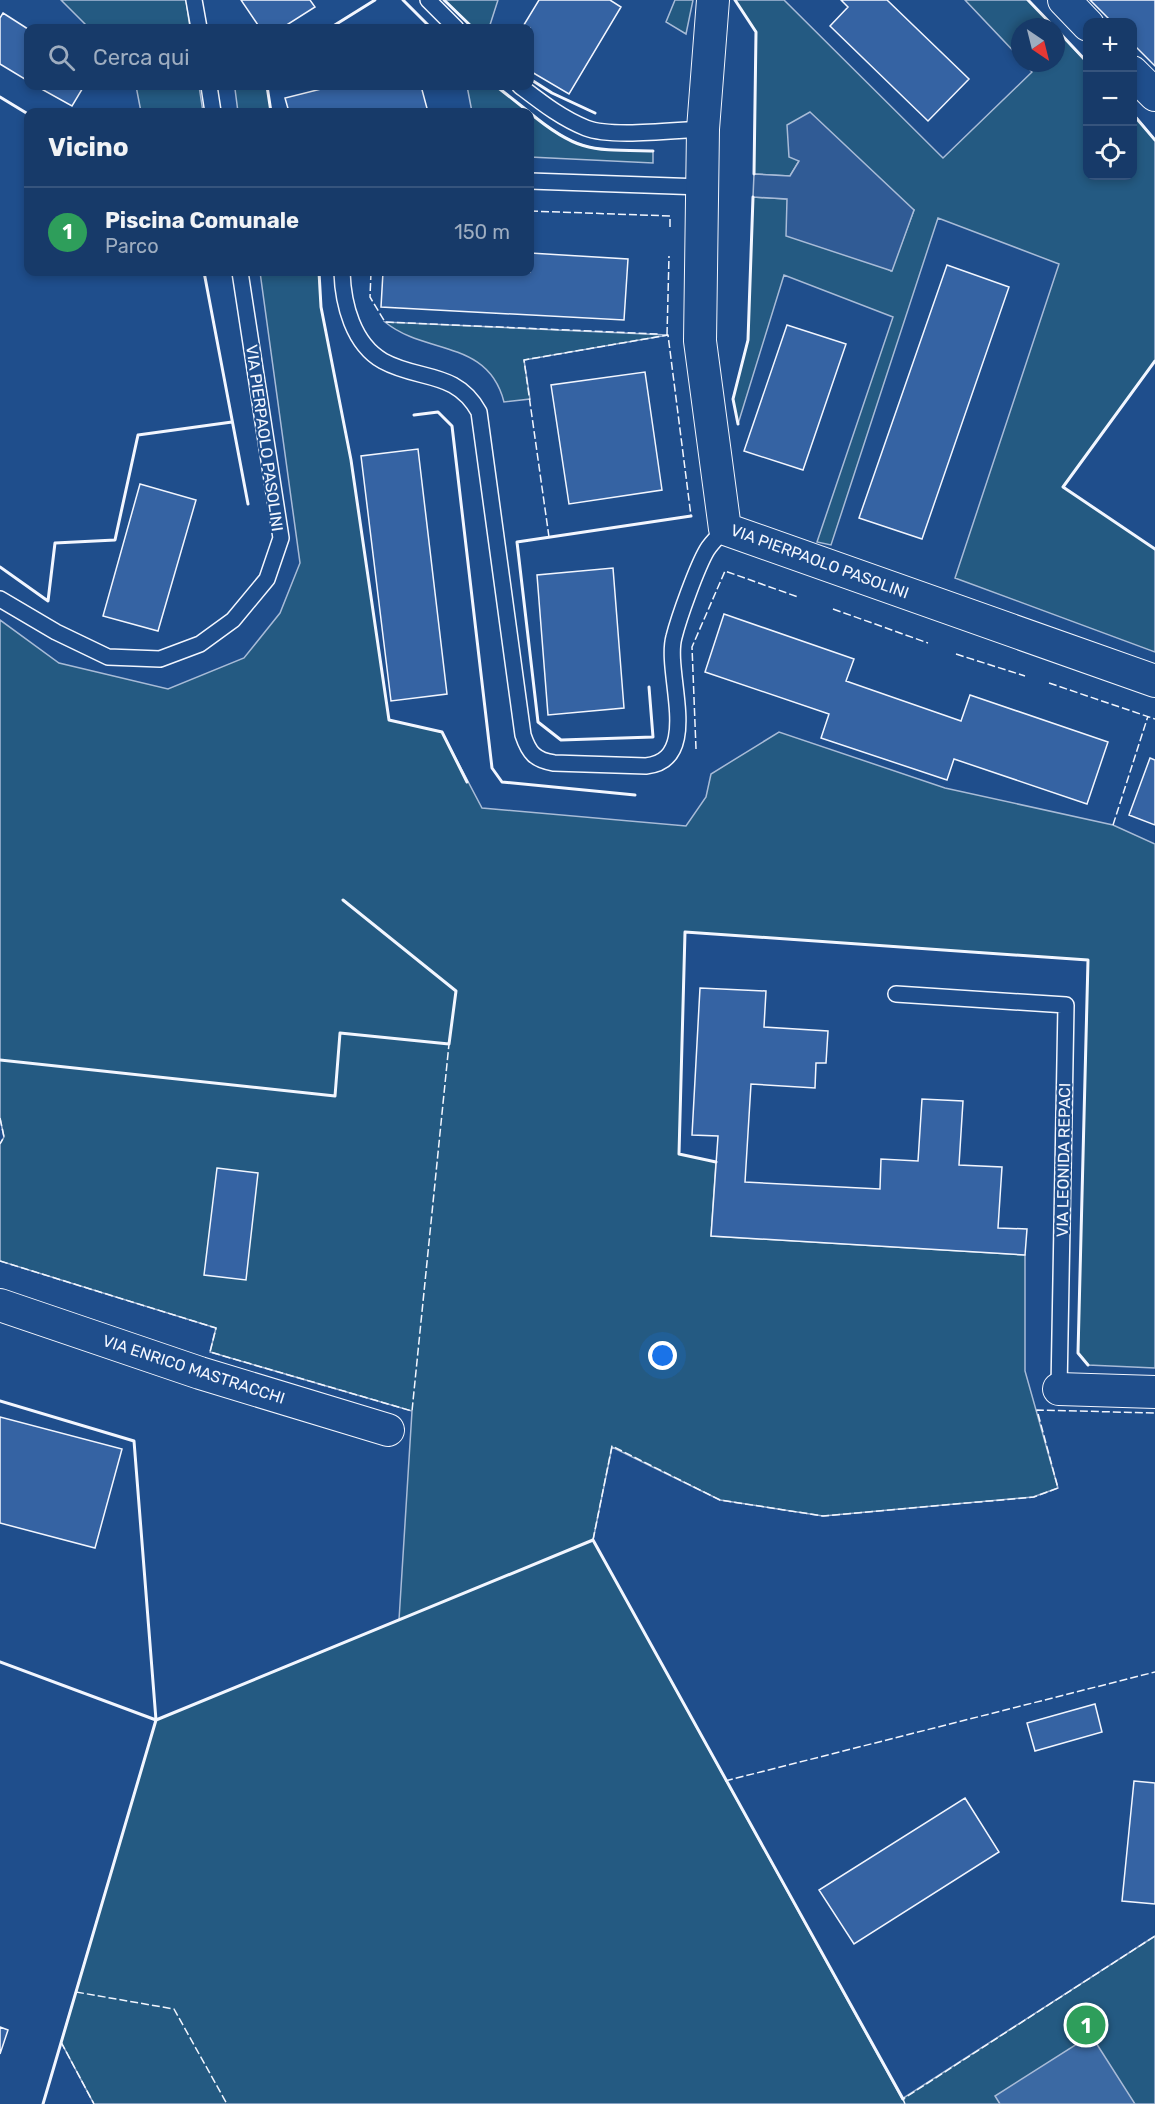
<!DOCTYPE html>
<html lang="it">
<head>
<meta charset="utf-8">
<style>
	:root { --surface:#173a69; --page:#20416f; --text:#f1f3f6; --muted:#9eadc0; --line:#36547d; --accent:#8abfa5 }
	body { margin:0; font-family:Rubik,sans-serif; background:var(--page); color:var(--text) }
	.controls { position:absolute; right:18px; top:18px; display:grid; overflow:hidden; border-radius:12px; box-shadow:0 3px 9px #0003 }
	.controls button { width:54px; height:54px; display:grid; place-items:center; padding:0; border:0; border-bottom:2px solid var(--line); background:var(--surface); color:var(--text); font:30px sans-serif }
	.compass { position:absolute; left:1011px; top:18px; width:54px; height:54px; border-radius:50%; background:var(--surface); box-shadow:0 3px 9px #0003; rotate:145deg }
	.you { position:absolute; left:663px; top:1356px; width:21px; height:21px; margin:-15px; border:4px solid #fff; border-radius:50%; background:#1a73e8; box-shadow:0 0 0 9px #1a73e833 }
	.badge { display:grid; place-items:center; width:39px; height:39px; border-radius:50%; background:var(--accent); color:#fff; font-size:20px; font-weight:700 }
	.pin { position:absolute; translate:-50% -50%; border:3px solid #fff; box-shadow:0 2px 6px #0006 }
	.list { margin:0; padding:0; list-style:none }
	h2 { display:flex; justify-content:space-between; align-items:center; height:78px; margin:0; padding:0 24px; font-size:26px }
	h2 small { font-size:20px; font-weight:400; color:var(--muted) }
	.list li { display:grid; grid-template-columns:39px 1fr auto; gap:18px; align-items:center; box-sizing:border-box; height:90px; padding:0 24px; border-top:2px solid var(--line) }
	.list b { display:block; font-size:22px; white-space:nowrap }
	.list p { margin:0; font-size:20px; white-space:nowrap; color:var(--muted) }
	.list em { font-size:20px; font-style:normal; color:var(--muted) }
	.icon { flex:none; width:33px; height:33px; fill:none; stroke:currentColor; stroke-width:2; stroke-linecap:round; stroke-linejoin:round }
	.map { position:relative; flex:none; width:1155px; height:2104px; overflow:hidden }
	.search { position:absolute; background:var(--surface); box-shadow:0 3px 9px #0003; left:24px; top:24px; width:510px; height:66px; display:flex; align-items:center; gap:15px; box-sizing:border-box; padding:0 21px; border-radius:12px; color:var(--muted); font-size:22px }
	.panel { position:absolute; background:var(--surface); box-shadow:0 3px 9px #0003; left:24px; top:108px; width:510px; height:168px; border-radius:12px }
	.map>svg:first-child { display:block }
	.green { fill:#245a82; stroke:#a8bbd7; stroke-width:1.5 }
	.parking { fill:#305b95; stroke:#a8bbd7; stroke-width:1.5 }
	.water { fill:#3b69a3; stroke:#a8bbd7; stroke-width:1.5 }
	.building { fill:#3563a3; stroke:#f2f6ff; stroke-width:1.5 }
	.lines { fill:none; stroke-linecap:round; stroke-linejoin:round }
	.service-casing { stroke:#f2f6ff; stroke-width:18 }
	.minor-casing { stroke:#f2f6ff; stroke-width:34 }
	.service { stroke:#1f4e8c; stroke-width:15 }
	.minor { stroke:#1f4e8c; stroke-width:32 }
	.fence { stroke:#f2f6ff; stroke-width:1.5; stroke-dasharray:8 3; stroke-linecap:butt }
	.wall { stroke:#f2f6ff; stroke-width:3 }
	.labels { text-anchor:middle; stroke-width:4.5; stroke-linejoin:round; paint-order:stroke }
	.street-label { font-size:16px; fill:#f2f6ff; stroke:#1f4e8c }
</style>
</head>
<body>
<div class="map">
<svg width="1155" height="2104" viewBox="0 0 1155 2104">
	<rect width="100%" height="100%" fill="#1f4e8c"/>
	<path class="green" d="M61,0H186L190,28H89Z
		M444,0H498L489,28H473Z
		M675,0H693L686,34L666,22Z
		M735,0H784L943,158L1032,72L1024,63H1056V29L1087,63L1088,176H1132L1133,113L1155,140V361L1063,487L1155,549V652L955,578L1059,264L938,218L831,545L817,542L893,317L784,275L738,424L733,399L748,340L753,197L787,199L891,271L914,210L799,161L790,176L754,174L756,32Z
		M965,0H1028L1054,27H1020V58Z
		M136,86H199L203,112H141Z
		M240,86H267L271,112H238L235,89Z
		M467,86H496L529,112H472Z
		M530,113C579,152 592,150 653,151V163L530,157Z
		M260,272H319L321,307L351,460L389,720L442,732L482,808L686,826L706,797L711,774L779,732L945,788L1113,825L1155,844V1368L1088,1365L1078,1353L1088,960L685,932L679,1154L716,1162L711,1236L1025,1255V1371L1058,1488L1033,1497L823,1516L720,1500L612,1447L593,1540L902,2099L1155,1936V2104H94L61,2042L156,1720L399,1620L412,1411L210,1352L216,1328L0,1261V1144L4,1137L0,1118V620L59,663L168,689L244,658L280,613L300,563Z
		M385,322L668,335L524,360L530,399L504,402C488,339 425,355 385,322Z"/>
	<path class="parking" d="M810,112L914,210L892,271L786,236L787,199L753,197L754,174L790,176L799,161L789,157L787,125Z"/>
	<path class="water" d="M1091,2035L1135,2104H1000L995,2096Z"/>
	<path class="building" d="M241,0H310L315,7L282,28H260Z
		M539,0H610L621,7L569,94L530,71V28H522Z
		M841,0H887L969,79L928,121L830,26L848,7Z
		M1090,0H1155V66L1132,43V22H1112Z
		M3,13L28,29V81L0,64V18Z
		M36,86H84L72,106Z
		M333,86H421L428,112H289L285,98Z
		M530,253L628,259L624,320L381,307L383,272H530Z
		M947,265L1009,287L922,539L859,518Z
		M787,325L846,344L803,470L744,451Z
		M645,372L662,490L569,504L551,385Z
		M418,449L447,694L391,701L361,456Z
		M140,484L196,500L158,631L103,616Z
		M613,568L624,708L548,715L537,575Z
		M724,614L854,659L846,681L961,721L970,695L1108,742L1087,804L954,759L947,780L821,738L829,714L705,672Z
		M1150,758L1155,760V825L1129,815Z
		M700,988L766,991L764,1027L828,1031L826,1063H816L815,1088L751,1084L745,1182L880,1189L881,1159L918,1161L922,1099L963,1101L959,1165L1002,1167L998,1228L1027,1229L1025,1255L711,1236L718,1136L692,1135Z
		M217,1168L258,1173L246,1280L204,1275Z
		M0,1417L122,1449L95,1548L0,1523Z
		M1095,1704L1102,1732L1035,1751L1027,1723Z
		M1134,1781L1155,1783V1904L1122,1901Z
		M965,1798L999,1852L854,1944L819,1890Z
		M0,2027L8,2030L0,2054Z"/>
	<g class="lines">
		<defs>
			<path id="service" d="M194,0L199,28
				M428,0L456,28
				M209,86L213,112
				M520,86C541,102 561,118 586,128C612,138 674,130 703,129
				M530,181L702,187
				M342,272C343,304 353,344 383,361C419,381 456,370 479,412L523,735C529,753 535,760 554,763L646,766C703,760 664,673 674,637C679,617 697,567 707,550C712,542 719,536 725,529
				M0,599L56,632L108,657L160,659L200,644L233,620L267,579L281,538L240,272
				M896,994L1066,1005L1059,1389"/>
			<path id="minor" d="M713,0L703,129L700,341L725,529L1155,681
				M1064,0L1088,25
				M1132,72L1155,95
				M0,1305L200,1373L388,1430
				M1059,1389L1155,1392"/>
		</defs>
		<use href="#service" class="service-casing"/>
		<use href="#minor" class="minor-casing"/>
		<use href="#service" class="service"/>
		<use href="#minor" class="minor"/>
		<path class="fence" d="M530,211L670,216V228
			M371,272L370,297L385,322L658,334
			M667,335L669,256
			M549,537L524,360L668,335L691,516
			M833,609L928,643
			M956,654L1025,676
			M1049,683L1155,719
			M696,749L692,647L725,571L798,597
			M1113,825L1148,716
			M0,1118L4,1137L0,1144
			M0,1261L216,1328L210,1352L412,1411L449,1044
			M593,1540L612,1446L720,1500L823,1516L1034,1497L1058,1488L1037,1410L1155,1413
			M725,1781L1155,1672
			M76,1992L174,2009L227,2104
			M61,2042L94,2104
			M905,2104L903,2099L1155,1936"/>
		<path class="wall" d="M403,0L431,28
			M444,0L473,28
			M735,0L756,32L754,174
			M1028,0L1054,27
			M330,28L375,0
			M1056,29L1088,63
			M530,79L552,93L595,113
			M267,86L271,112
			M496,86L529,112
			M0,97L28,114
			M530,113C578,153 593,150 653,151
			M1132,113L1155,140
			M204,272L248,504
			M319,272L321,307L351,460L389,720L442,732L467,782
			M1155,361L1063,487L1155,549
			M414,415L438,412L452,426L492,768L502,782L635,795
			M738,424L733,399L748,340L753,197
			M0,567L48,601L55,543L115,540L138,435L232,422
			M649,687L653,737L561,740L538,722L517,542L691,516
			M0,1060L335,1096L340,1033L449,1044L456,991L343,900
			M716,1162L679,1154L685,932L1088,960L1078,1353L1088,1365
			M0,1401L134,1441L156,1720L43,2104
			M0,1662L156,1720L593,1540L903,2099"/>
	</g>
	<g class="labels">
		<g class="street-label">
			<text transform="translate(265 438) rotate(82)" y="6">VIA PIERPAOLO PASOLINI</text>
			<text transform="translate(820 561) rotate(20)" y="6">VIA PIERPAOLO PASOLINI</text>
			<text transform="translate(1063 1160) rotate(-89)" y="6">VIA LEONIDA REPACI</text>
			<text transform="translate(194 1369) rotate(18)" y="6">VIA ENRICO MASTRACCHI</text>
		</g>
	</g>
</svg>
<div class="controls">
<button>+</button>
<button>−</button>
<button><svg class="icon" aria-label="locate" viewBox="0 0 24 24"><circle cx="12" cy="12" r="6"/><path d="M12 2v4M12 18v4M2 12h4M18 12h4"/></svg></button>
</div>
<svg class="compass" viewBox="-18 -18 36 36"><path d="M0-13l5 13h-10z" fill="#e53935"/><path d="M0 13l5-13h-10z" fill="#9eadc0"/></svg>
<div class="you"></div>
<div class="pin badge" style="left:1086px;top:2025px;background:#2e9e5b">1</div>
<div class="search"><svg class="icon" aria-label="search" viewBox="0 0 24 24"><circle cx="10" cy="10" r="6"/><path d="M15 15l6 6"/></svg>Cerca qui</div>
<section class="panel">
<h2>Vicino<small></small></h2>
<ul class="list">
<li><span class="badge" style="background:#2e9e5b">1</span><div><b>Piscina Comunale</b><p>Parco</p></div><em>150 m</em></li>
</ul>
</section>
</div>
</body>
</html>
